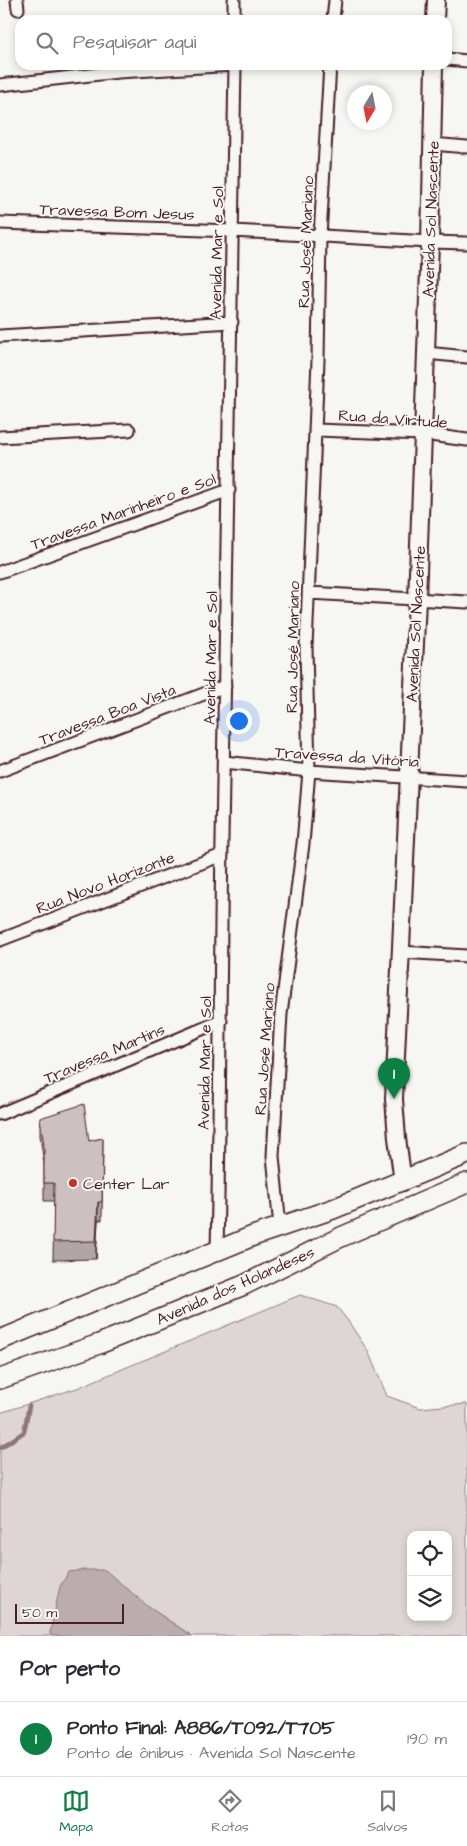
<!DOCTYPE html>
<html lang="pt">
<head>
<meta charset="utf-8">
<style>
	:root { --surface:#fff; --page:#f2f2f3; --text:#2b2b33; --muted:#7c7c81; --line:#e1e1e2; --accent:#0b8043 }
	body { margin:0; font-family:"Architects Daughter",sans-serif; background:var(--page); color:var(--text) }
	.controls { position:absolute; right:15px; bottom:15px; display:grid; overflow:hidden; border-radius:10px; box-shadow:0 2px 8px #0003 }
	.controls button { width:45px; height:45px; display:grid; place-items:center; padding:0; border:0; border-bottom:1px solid var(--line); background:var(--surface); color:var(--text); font:25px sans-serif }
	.compass { position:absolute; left:347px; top:85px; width:45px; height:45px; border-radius:50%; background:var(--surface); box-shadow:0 2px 8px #0003; rotate:190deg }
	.scale { position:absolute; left:15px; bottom:12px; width:109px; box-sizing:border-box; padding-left:5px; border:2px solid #4a1f2b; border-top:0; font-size:14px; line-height:18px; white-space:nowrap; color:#4a1f2b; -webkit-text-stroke:4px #f6f6f2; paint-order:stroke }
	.you { position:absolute; left:238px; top:720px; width:18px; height:18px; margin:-12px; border:4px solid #fff; border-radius:50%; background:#1a73e8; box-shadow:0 0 0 8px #1a73e833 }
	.badge { display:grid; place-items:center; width:32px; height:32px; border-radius:50%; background:var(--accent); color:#fff; font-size:16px; font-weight:700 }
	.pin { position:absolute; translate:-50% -41px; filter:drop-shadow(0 1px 2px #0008) }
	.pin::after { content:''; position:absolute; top:26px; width:18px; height:15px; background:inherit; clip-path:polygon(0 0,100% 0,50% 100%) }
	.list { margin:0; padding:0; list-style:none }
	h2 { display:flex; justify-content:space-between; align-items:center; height:65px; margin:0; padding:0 20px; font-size:21px }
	h2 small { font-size:16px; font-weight:400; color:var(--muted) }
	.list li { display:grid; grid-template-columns:32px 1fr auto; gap:15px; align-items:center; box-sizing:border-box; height:75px; padding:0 20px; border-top:1px solid var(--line) }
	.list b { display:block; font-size:19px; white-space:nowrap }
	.list p { margin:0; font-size:16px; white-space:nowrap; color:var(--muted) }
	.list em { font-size:16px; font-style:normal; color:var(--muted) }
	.icon { flex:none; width:28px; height:28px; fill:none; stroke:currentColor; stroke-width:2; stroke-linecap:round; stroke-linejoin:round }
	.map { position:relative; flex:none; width:467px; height:1636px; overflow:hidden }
	.search { position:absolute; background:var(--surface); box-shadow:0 2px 8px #0003; left:15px; right:15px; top:15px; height:55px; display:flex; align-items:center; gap:12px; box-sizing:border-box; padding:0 18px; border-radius:15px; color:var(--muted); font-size:19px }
	.sheet { height:140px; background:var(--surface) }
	nav { display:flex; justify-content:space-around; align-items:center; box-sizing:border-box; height:70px; border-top:1px solid var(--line); background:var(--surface); font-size:14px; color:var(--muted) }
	nav a { display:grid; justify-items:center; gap:2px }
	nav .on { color:var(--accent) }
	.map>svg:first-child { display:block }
	.green { fill:#ddd6d5; stroke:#947a80; fill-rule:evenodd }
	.water { fill:#bbadae; stroke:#8e747a }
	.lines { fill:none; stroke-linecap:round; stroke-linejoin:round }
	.stream { stroke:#8e747a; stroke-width:4.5 }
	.minor-casing { stroke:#4a1f2b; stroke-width:15 }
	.secondary-casing { stroke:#4a1f2b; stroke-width:20 }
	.primary-casing { stroke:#4a1f2b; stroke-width:22 }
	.minor { stroke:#f6f6f2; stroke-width:11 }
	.secondary { stroke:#f6f6f2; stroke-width:16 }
	.primary { stroke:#f6f6f2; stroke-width:19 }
	.wall { fill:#afa6a5; stroke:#4a1f2b }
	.shaded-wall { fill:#8f8786; stroke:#4a1f2b }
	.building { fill:#ccc1c0; stroke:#4a1f2b }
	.poi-dot { fill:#c8321e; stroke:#f6f6f2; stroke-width:2 }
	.labels { text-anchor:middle; stroke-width:4; stroke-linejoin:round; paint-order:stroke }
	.street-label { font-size:16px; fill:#4a1f2b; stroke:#f6f6f2 }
	.poi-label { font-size:16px; fill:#4a1f2b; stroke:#f6f6f2; text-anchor:start }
</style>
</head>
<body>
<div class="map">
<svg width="467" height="1636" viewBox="0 0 467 1636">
	<rect width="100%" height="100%" fill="#f6f6f2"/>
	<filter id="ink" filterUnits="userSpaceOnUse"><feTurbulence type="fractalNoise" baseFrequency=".02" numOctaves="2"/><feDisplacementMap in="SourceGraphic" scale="10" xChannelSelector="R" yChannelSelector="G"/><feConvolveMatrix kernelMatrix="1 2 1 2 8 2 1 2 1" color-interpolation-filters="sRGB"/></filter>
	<g filter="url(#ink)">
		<path class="green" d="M300,1295L337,1307L348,1321L368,1351L387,1396L420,1408L467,1404V1636H192L150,1608L56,1613L50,1633L52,1636H0V1413L77,1388ZM411,1535H448V1617H411Z"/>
		<path class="water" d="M84,1570H105L150,1608L192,1636H52L50,1633L60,1586L69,1572Z"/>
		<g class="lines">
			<path class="stream" d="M0,1448L24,1432L29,1406"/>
			<defs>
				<path id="minor" d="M17,0L18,9
					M234,0V20
					M333,20L335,0
					M447,59L467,61
					M0,85L118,72L235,65
					M432,144L467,147
					M0,223L233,231L430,242L467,243
					M0,336L232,322
					M426,353L467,357
					M316,430L423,434L467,440
					M0,437L129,430
					M0,572L229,490
					M309,593L467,602
					M224,762L309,771L467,781
					M0,771L225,686
					M0,940L222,855
					M400,952L467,956
					M0,1114L221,1021
					M280,1227L273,1156L281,1014L303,844L309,771L306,648L318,360L320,236L330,65
					M217,1251C220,1114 220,977 222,840C225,581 232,323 235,65"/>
				<path id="secondary" d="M435,20L436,0
					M403,1182L397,1138L394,1099L417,600L430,242L434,65"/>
				<path id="primary" d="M0,1340L253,1236L333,1209L467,1154
					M0,1379L99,1344L244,1285L341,1237L467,1183"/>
			</defs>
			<use href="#minor" class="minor-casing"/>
			<use href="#secondary" class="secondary-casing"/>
			<use href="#primary" class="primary-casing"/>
			<use href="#minor" class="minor"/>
			<use href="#secondary" class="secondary"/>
			<use href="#primary" class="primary"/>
		</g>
		<path class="wall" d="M40,1118L89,1141L103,1138L102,1220H98L96,1259L53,1260L54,1201H44V1164L40,1136Z"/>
		<path class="shaded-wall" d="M98,1202V1220L96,1259V1241Z"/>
		<path class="building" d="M84,1104L89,1141L103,1138L102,1202H98L96,1241L53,1242L54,1183H44V1146L40,1118Z"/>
	</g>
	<circle class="poi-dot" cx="73" cy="1183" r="5"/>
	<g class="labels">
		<g class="street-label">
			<text transform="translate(117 211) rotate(2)" y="6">Travessa Bom Jesus</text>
			<text transform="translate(430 219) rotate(-88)" y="6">Avenida Sol Nascente</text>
			<text transform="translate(305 242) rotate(-88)" y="6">Rua José Mariano</text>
			<text transform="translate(216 253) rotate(-89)" y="6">Avenida Mar e Sol</text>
			<text transform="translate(393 418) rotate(4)" y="6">Rua da Virtude</text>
			<text transform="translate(123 511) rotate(-20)" y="6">Travessa Marinheiro e Sol</text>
			<text transform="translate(415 624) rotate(-87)" y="6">Avenida Sol Nascente</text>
			<text transform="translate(292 647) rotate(-89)" y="6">Rua José Mariano</text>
			<text transform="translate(210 658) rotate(-89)" y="6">Avenida Mar e Sol</text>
			<text transform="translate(107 714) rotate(-21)" y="6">Travessa Boa Vista</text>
			<text transform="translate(347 756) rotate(4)" y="6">Travessa da Vitória</text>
			<text transform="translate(105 882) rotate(-21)" y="6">Rua Novo Horizonte</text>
			<text transform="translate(264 1049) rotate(-86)" y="6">Rua José Mariano</text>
			<text transform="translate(104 1053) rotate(-23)" y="6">Travessa Martins</text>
			<text transform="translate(204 1063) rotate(-89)" y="6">Avenida Mar e Sol</text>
			<text transform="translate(235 1285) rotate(-24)" y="6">Avenida dos Holandeses</text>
		</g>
		<g class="poi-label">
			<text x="83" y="1189">Center Lar</text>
		</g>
	</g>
</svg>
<div class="controls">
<button><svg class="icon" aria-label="locate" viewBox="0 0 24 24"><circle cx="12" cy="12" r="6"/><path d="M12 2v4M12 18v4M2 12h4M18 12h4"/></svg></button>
<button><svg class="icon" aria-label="layers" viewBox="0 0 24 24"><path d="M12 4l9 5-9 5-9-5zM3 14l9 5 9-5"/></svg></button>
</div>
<svg class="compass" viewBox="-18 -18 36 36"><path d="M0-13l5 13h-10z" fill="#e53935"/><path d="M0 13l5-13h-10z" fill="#7c7c81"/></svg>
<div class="scale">50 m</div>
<div class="you"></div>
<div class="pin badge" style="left:394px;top:1099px">1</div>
<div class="search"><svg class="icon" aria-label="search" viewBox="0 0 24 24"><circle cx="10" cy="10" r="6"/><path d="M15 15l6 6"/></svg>Pesquisar aqui</div>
</div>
<section class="sheet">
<h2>Por perto<small></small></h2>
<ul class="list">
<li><span class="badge">1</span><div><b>Ponto Final: A886/T092/T705</b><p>Ponto de ônibus · Avenida Sol Nascente</p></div><em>190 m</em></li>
</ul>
</section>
<nav>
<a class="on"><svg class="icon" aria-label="map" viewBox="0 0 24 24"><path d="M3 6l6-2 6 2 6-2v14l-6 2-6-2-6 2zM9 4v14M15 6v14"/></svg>Mapa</a>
<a><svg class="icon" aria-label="directions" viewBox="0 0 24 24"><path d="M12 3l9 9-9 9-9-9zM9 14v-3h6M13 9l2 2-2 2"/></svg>Rotas</a>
<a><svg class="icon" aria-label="saved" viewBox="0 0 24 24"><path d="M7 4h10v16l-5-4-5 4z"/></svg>Salvos</a>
</nav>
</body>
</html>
